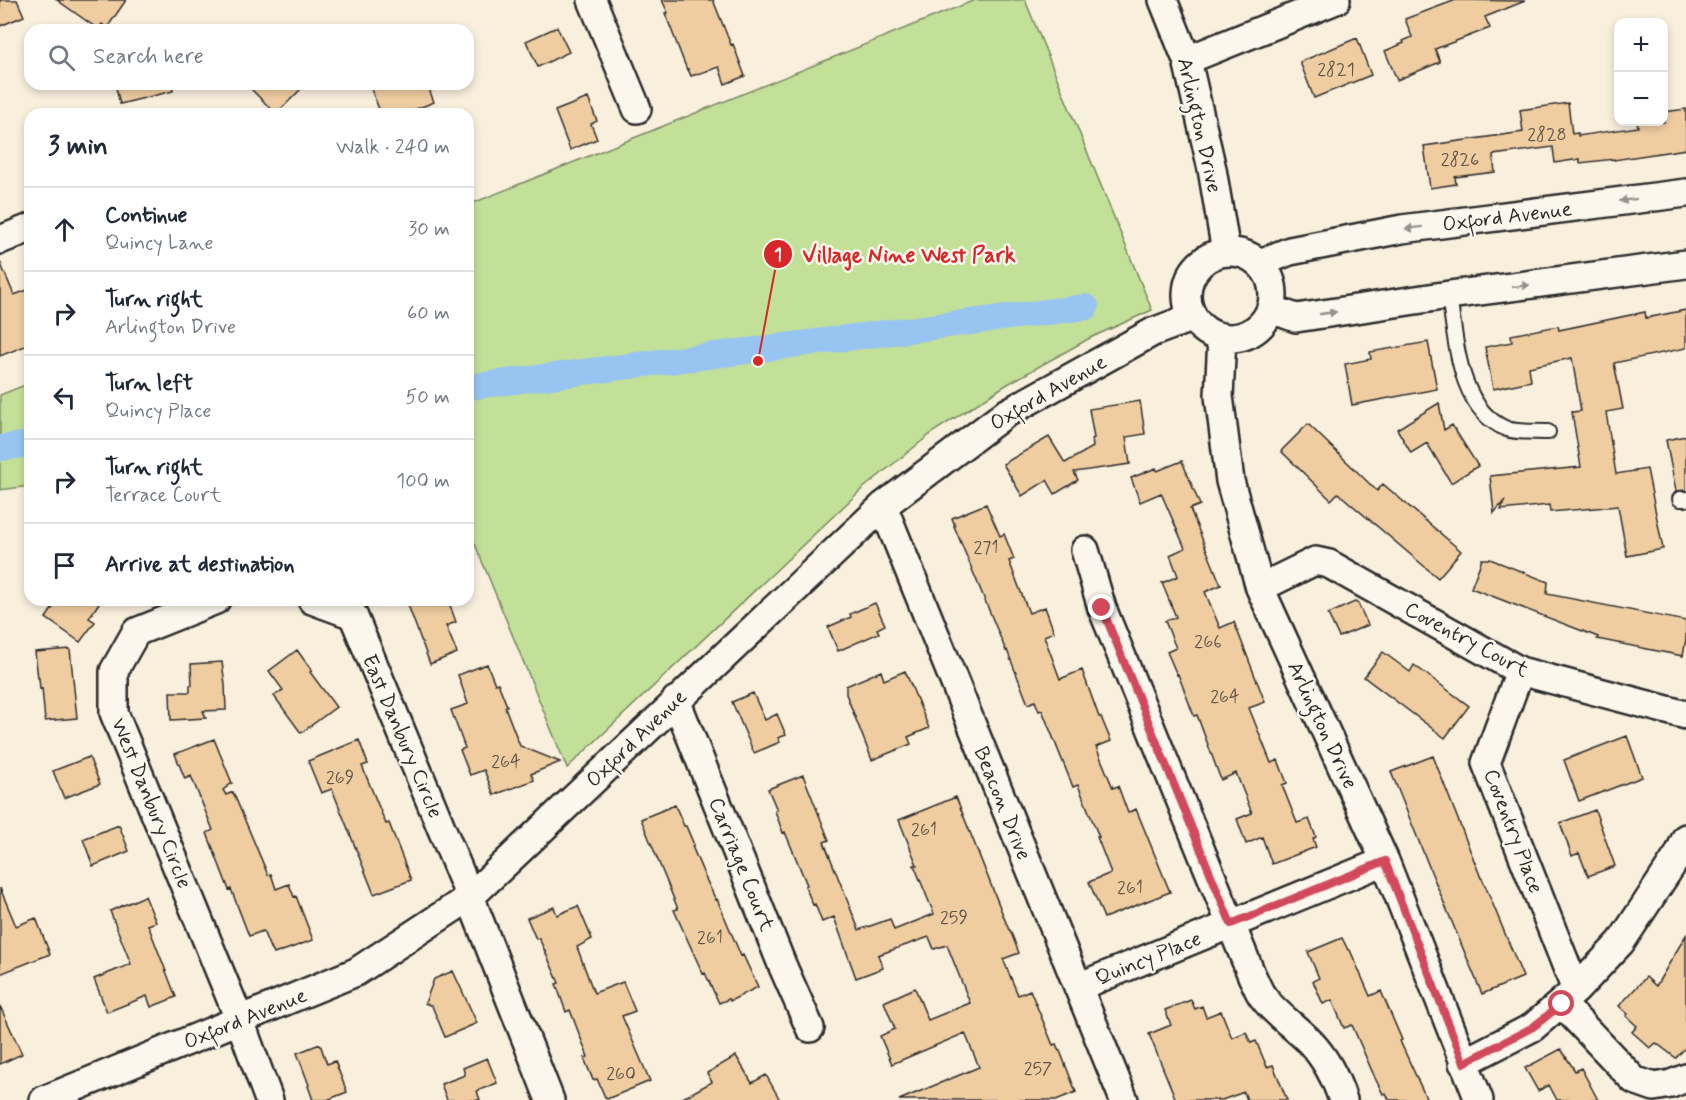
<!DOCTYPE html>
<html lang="en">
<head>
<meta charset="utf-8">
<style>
	:root { --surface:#fff; --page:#f2f2f3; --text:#1f2937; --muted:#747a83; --line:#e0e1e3 }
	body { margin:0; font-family:Mynerve,sans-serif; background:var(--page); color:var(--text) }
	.controls { position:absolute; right:18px; top:18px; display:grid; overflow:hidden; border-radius:12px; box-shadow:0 3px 9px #0003 }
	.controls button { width:54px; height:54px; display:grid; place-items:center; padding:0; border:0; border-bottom:2px solid var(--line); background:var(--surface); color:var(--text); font:30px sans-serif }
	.stop { position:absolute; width:18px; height:18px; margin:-14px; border:4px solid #d1495b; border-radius:50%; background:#fff }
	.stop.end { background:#d1495b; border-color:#fff; box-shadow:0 2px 6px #0008 }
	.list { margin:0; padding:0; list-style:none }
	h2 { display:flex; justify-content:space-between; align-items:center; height:78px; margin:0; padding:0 24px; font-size:26px }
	h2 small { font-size:20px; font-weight:400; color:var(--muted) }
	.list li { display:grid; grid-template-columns:39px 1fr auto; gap:18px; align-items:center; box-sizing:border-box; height:84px; padding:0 24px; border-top:2px solid var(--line) }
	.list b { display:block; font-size:22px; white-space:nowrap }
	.list p { margin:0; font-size:20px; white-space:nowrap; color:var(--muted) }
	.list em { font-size:20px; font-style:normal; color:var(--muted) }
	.icon { flex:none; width:33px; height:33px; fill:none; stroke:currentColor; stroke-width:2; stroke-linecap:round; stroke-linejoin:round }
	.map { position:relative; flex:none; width:1686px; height:1100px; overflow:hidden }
	.search { position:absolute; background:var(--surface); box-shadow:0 3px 9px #0003; left:24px; top:24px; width:450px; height:66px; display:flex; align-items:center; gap:15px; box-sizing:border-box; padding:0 21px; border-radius:18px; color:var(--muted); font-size:22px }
	.panel { position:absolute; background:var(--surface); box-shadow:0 3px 9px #0003; left:24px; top:108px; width:450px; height:498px; border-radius:18px }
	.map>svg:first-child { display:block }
	.green { fill:#c3e098; stroke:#778662; stroke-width:1.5 }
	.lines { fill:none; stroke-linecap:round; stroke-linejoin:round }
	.canal { stroke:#97c4f1; stroke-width:26 }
	.building { fill:#f0cda1; stroke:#2b2b2b; stroke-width:1.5 }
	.lane-casing { stroke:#2b2b2b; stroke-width:18 }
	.street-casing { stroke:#2b2b2b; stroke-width:32 }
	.lane { stroke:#fbf7ec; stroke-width:14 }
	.street { stroke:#fbf7ec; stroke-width:27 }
	.oneway { fill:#93918c }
	.route { stroke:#d1495b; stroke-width:8 }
	.labels { text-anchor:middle; stroke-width:5; stroke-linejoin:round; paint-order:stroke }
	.number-label { font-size:18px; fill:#5c5448 }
	.street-label { font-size:21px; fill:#2b2b2b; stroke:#fbf7ec }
	.leader { fill:none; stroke:#d62828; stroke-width:2 }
	.callout-dot { fill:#d62828; stroke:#fbf7ec; stroke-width:2 }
	.mark-label { font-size:18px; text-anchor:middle; font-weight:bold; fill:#fff }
	.callout-label { font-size:22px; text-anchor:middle; font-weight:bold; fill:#d62828; stroke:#fbf7ec; stroke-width:5; stroke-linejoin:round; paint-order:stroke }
</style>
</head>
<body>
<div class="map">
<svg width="1686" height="1100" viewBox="0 0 1686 1100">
	<rect width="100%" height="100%" fill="#f9efdd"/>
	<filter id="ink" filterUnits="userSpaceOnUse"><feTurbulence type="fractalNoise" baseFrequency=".0167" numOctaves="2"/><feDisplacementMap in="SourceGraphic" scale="12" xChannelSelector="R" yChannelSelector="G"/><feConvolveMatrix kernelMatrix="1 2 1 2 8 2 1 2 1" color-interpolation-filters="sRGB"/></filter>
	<g filter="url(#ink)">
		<path class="green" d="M975,0H1025L1152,310L1090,338L1006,385L933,432L861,490L567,768L468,527V205Z
			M30,383V486L0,490V395Z"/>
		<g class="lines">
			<path class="canal" d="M468,387L1086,307
				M0,448L30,444"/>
		</g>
		<path class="building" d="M0,0H17L24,16L0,26Z
			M57,0H126L107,28L102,24L98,29Z
			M662,0H713L731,45L733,44L745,76L725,84L719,67L691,76L688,69L687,70L665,13H668Z
			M1456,0L1525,1L1485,17L1490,28L1435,49L1440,62L1397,80L1385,51L1404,43L1403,41L1412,37L1405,19Z
			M557,27L569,52L538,67L526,41Z
			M1357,38L1371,75L1314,98L1300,62Z
			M115,84H172L173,91L120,104Z
			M246,84H306L276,114Z
			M369,84H427L434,102L404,114H381Z
			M588,98L597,121L591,124L597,139L570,150L555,111Z
			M1568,103L1572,134L1578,133V136L1638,127L1637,122H1664V112L1686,109V149L1614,160V159L1580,163V159L1555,163L1553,147L1493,155L1495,172L1455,177L1456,184L1430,188L1424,146L1523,132L1520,110Z
			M0,262L14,295L30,289V344L0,356Z
			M1686,310V348L1614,363L1623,409L1606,412L1616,474L1647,469L1663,549L1627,556L1618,506L1550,512L1549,505L1501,510L1505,500L1494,513L1490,476L1581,467L1572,412L1581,411L1572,358L1529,367L1531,381L1493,389L1485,347L1512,342L1511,335L1558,326L1559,330L1645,312L1646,318Z
			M1428,342L1437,389L1352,405L1345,364L1371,359L1370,352Z
			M1140,401L1145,434L1126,437L1130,464L1074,472L1078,480L1055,494L1047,480L1022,496L1003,464L1049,437L1065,463L1093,447L1092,439L1094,438L1089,409Z
			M1439,403L1444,430L1452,425L1478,466L1451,483L1427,443L1411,453L1397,429Z
			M1308,424L1377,491L1383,484L1461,551L1438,578L1338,493L1331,500L1281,451Z
			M1686,436V490L1676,491L1666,440Z
			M1182,461L1200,505L1190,509L1221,585L1205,592L1220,628L1234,622L1265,702L1249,708L1271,763L1278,760L1287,783L1282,785L1297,823L1309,819L1316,837L1313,839L1316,847L1272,864L1262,837L1246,844L1237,819L1252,813L1236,773L1221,780L1197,715L1194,716L1178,674L1177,675L1167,652L1176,648L1165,621L1176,617L1162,583L1178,576L1170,555L1185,548L1161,493L1140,502L1131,478L1156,468L1157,471Z
			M986,504L1000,536L1004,534L1014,559L1009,561L1029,613L1045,607L1054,632L1044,636L1060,679L1082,670L1099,717H1101L1111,741L1096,747L1113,788L1118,786L1128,813L1136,809L1170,892L1104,918L1089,882L1111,873L1097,837H1099L1078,785L1073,787L1042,710L1039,711L1035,701L1028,704L1007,650L1006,651L954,526H955L952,518Z
			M1482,559H1490L1548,582L1547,594L1686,621V639L1683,656L1597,639L1598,637L1471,588Z
			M58,600H101L89,618L95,622L80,642L46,618Z
			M421,600H448L456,622L446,626L457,653L430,664L408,605Z
			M1357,601L1368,625L1339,637L1328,614Z
			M875,603L885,625L877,629L879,633L838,651L828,627L851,617L850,614Z
			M70,649L77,718L45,721L42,688L40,689L39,678H38L35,652Z
			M297,650L312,671L310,672L336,707L301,733L274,696L283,690L269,671Z
			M1383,652L1410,672L1414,665L1469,706L1445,738L1364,677Z
			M222,662L225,685L226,710L203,711L206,718L171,720L170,692H190V685H192L191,664Z
			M487,664L495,684L498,683L507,706L505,707L520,746L560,762L531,774L534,780L494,795L484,770L470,775L460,750L465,748L451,710L468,704L458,675Z
			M881,671L884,680L905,671L929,728L908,737L911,744L872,760L846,694V686Z
			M753,693L765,720L777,714L786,735L778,738L780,742L754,753L732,702Z
			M1627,736L1642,777L1579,801L1564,760Z
			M214,739L232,783L223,790L226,795L233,792L268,875L271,874L276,889L289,884L294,897L296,896L313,940L274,954L271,947L270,948L263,931L249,936L231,889L229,890L207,833L213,830L191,776L185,779L175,754Z
			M359,740L368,764L362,766L386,824L389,823L411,880L374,894L332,789L321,793L308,761Z
			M1433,756L1481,878H1482L1523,977L1482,994L1432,874L1391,772Z
			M89,757L100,784L64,798L53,771Z
			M803,775L829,840L824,842L859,930L890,919L894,930L934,914L914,865H917L899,820L956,797L1009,930H1010L1019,953L1003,959L1018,995L1030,990L1053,1045L1056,1044L1059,1051H1060L1076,1092L1056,1100H899L979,1067L965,1033L892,1064L880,1036L895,1029L884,1002L915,988L928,1020L970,1003L947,945L934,949L929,937L878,955L883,968L856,978L834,917L822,922L815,904L813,905L805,886L807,885L785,832L783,833L775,811L777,810L768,789Z
			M675,805L684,826H686L694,845L692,846L705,877L716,900L717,899L741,956L743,955L758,987L730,1001L729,999L719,1003L705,973L703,974L674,910L678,909L641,819Z
			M1595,810L1615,866L1588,876L1579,853L1572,856L1560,823Z
			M119,825L129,851L93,866L83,839Z
			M0,888L16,926L36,918L50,954L0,974Z
			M145,896L156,922L148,925L176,997L151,1007L147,996L107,1012L94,979L131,964L110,911Z
			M578,906L592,939L577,947L594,993L623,982L635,1011L622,1016L650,1081L607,1099L606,1097H605L597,1079L593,1080L584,1058L588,1057L570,1010L566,1012L556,984L559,983L539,938L536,939L527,918L554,907L557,915Z
			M1686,935V1047L1676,1058L1656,1043L1650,1048L1640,1039L1632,1032L1637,1026L1626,1016L1628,1014L1619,1006L1646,977L1656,986Z
			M1342,938L1348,950H1350L1370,996L1381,991L1402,1040L1400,1041L1427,1100H1389L1386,1093L1383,1094L1375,1078L1352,1025L1344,1028L1332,1000L1323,1004L1313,981L1319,978L1308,952Z
			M453,971L477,1023L445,1037L432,1006L425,1003L434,979Z
			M1191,1000L1195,1009L1202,1006L1206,1017L1221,1011L1232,1038L1246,1032L1251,1043L1256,1041L1267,1067L1273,1065L1287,1100H1247L1244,1092L1222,1100H1176L1149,1034L1171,1025L1165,1010Z
			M0,1006L22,1054L0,1064Z
			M320,1044L327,1064L335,1061L347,1092L327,1100H313L308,1086L309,1085L297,1053Z
			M1561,1049L1575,1071L1581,1068L1598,1100H1557L1549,1085L1538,1091L1525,1068Z
			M736,1056L752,1083L766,1075L780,1100H679L712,1082L707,1073Z
			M487,1058L497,1083L477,1091L480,1100H447L441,1084L465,1075L463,1068Z"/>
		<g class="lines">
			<defs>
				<path id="lane" d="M1449,295C1456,339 1458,410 1507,429C1517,433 1537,431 1548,432
					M1680,499H1686"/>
				<path id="street" d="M592,0L637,109
					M1163,0L1187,60L1212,169L1226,252
					M1187,60L1336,0
					M0,240L30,228
					M1187 295a43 43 0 1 1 86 0a43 43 0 1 1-86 0Z
					M1260,263L1290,251L1402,229L1686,193
					M1271,309L1296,318L1449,295L1686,264
					M1222,338L1219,396L1230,481L1260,588L1385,861L1479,1100
					M883,506L1124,1100
					M1085,550L1102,608L1252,976C1256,983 1258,991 1263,997C1276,1015 1296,1027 1311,1043C1326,1059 1336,1079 1343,1100
					M1260,588L1315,561L1329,564L1520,671L1686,715
					M216,600L136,632L114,671V713L240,1021L269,1100
					M312,600L353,615L470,897L550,1100
					M1520,671L1486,763L1576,990
					M676,700L783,967L810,1028
					M1078,987L1385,861
					M1562,1004L1634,1080L1654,1087L1671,1084L1686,1078
					M1463,1063L1533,1027L1576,990L1621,942L1679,854L1686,838
					M44,1100L356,972L470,897L883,506L1005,414L1153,332L1193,317"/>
			</defs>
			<use href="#lane" class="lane-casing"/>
			<use href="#street" class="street-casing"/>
			<use href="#lane" class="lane"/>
			<use href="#street" class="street"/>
		</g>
		<defs><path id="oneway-solid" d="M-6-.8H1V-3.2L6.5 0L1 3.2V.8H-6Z" transform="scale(1.5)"/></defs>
		<g class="oneway">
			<use href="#oneway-solid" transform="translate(1628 200) rotate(173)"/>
			<use href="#oneway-solid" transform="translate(1414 228) rotate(173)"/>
			<use href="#oneway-solid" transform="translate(1521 286) rotate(-7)"/>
			<use href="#oneway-solid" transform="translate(1328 313) rotate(-8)"/>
		</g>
	</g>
	<g class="lines" filter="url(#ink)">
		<path class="route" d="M1102,608L1231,924L1385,861L1464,1063L1533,1027L1562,1004"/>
	</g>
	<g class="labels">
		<g class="number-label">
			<text x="1336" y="75">2821</text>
			<text x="1547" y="140">2828</text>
			<text x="1460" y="165">2826</text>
			<text x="986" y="553">271</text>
			<text x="1208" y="647">266</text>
			<text x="1225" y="702">264</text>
			<text x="506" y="767">264</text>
			<text x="340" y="783">269</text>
			<text x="924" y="835">261</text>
			<text x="1130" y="893">261</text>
			<text x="954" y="923">259</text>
			<text x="710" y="943">261</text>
			<text x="1038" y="1074">257</text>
			<text x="621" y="1079">260</text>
		</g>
		<g class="street-label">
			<text transform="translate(1200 125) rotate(77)" y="7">Arlington Drive</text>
			<text transform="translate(1507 216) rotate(-7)" y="7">Oxford Avenue</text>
			<text transform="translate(1048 392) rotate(-30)" y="7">Oxford Avenue</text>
			<text transform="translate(1467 639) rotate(28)" y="7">Coventry Court</text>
			<text transform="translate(1323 725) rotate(65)" y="7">Arlington Drive</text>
			<text transform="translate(403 736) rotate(67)" y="7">East Danbury Circle</text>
			<text transform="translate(636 738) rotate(-44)" y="7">Oxford Avenue</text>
			<text transform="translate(152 803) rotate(68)" y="7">West Danbury Circle</text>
			<text transform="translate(1003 803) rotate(68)" y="7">Beacon Drive</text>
			<text transform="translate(1514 831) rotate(69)" y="7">Coventry Place</text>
			<text transform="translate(742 864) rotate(68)" y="7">Carriage Court</text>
			<text transform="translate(1148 958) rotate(-22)" y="7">Quincy Place</text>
			<text transform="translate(245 1018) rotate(-22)" y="7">Oxford Avenue</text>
		</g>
	</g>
	<path class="leader" d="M758 361L778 254"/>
	<g class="callout-dot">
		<circle cx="758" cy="361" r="6"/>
		<circle cx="778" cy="254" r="15"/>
	</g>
	<g class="mark-label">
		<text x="778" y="260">1</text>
	</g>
	<g class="callout-label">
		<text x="909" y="262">Village Nine West Park</text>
	</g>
</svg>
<div class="controls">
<button>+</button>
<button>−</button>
</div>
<div class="stop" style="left:1562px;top:1004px"></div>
<div class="stop end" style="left:1102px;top:608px"></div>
<div class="search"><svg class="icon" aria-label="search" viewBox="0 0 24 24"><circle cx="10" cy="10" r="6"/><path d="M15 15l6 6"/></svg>Search here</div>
<section class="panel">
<h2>3 min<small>Walk · 240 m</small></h2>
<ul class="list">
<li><svg class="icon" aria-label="ahead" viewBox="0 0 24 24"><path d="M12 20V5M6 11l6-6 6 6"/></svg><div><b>Continue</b><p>Quincy Lane</p></div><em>30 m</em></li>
<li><svg class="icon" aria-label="right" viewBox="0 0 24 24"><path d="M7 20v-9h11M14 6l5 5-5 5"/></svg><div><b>Turn right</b><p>Arlington Drive</p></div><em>60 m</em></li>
<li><svg class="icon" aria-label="left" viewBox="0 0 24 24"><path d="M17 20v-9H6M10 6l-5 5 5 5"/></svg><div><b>Turn left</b><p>Quincy Place</p></div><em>50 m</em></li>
<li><svg class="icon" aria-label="right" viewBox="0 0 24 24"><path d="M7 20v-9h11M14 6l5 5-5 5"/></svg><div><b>Turn right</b><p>Terrace Court</p></div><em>100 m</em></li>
<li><svg class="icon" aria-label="arrive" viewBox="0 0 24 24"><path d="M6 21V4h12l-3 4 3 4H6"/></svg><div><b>Arrive at destination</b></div></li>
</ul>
</section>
</div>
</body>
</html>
